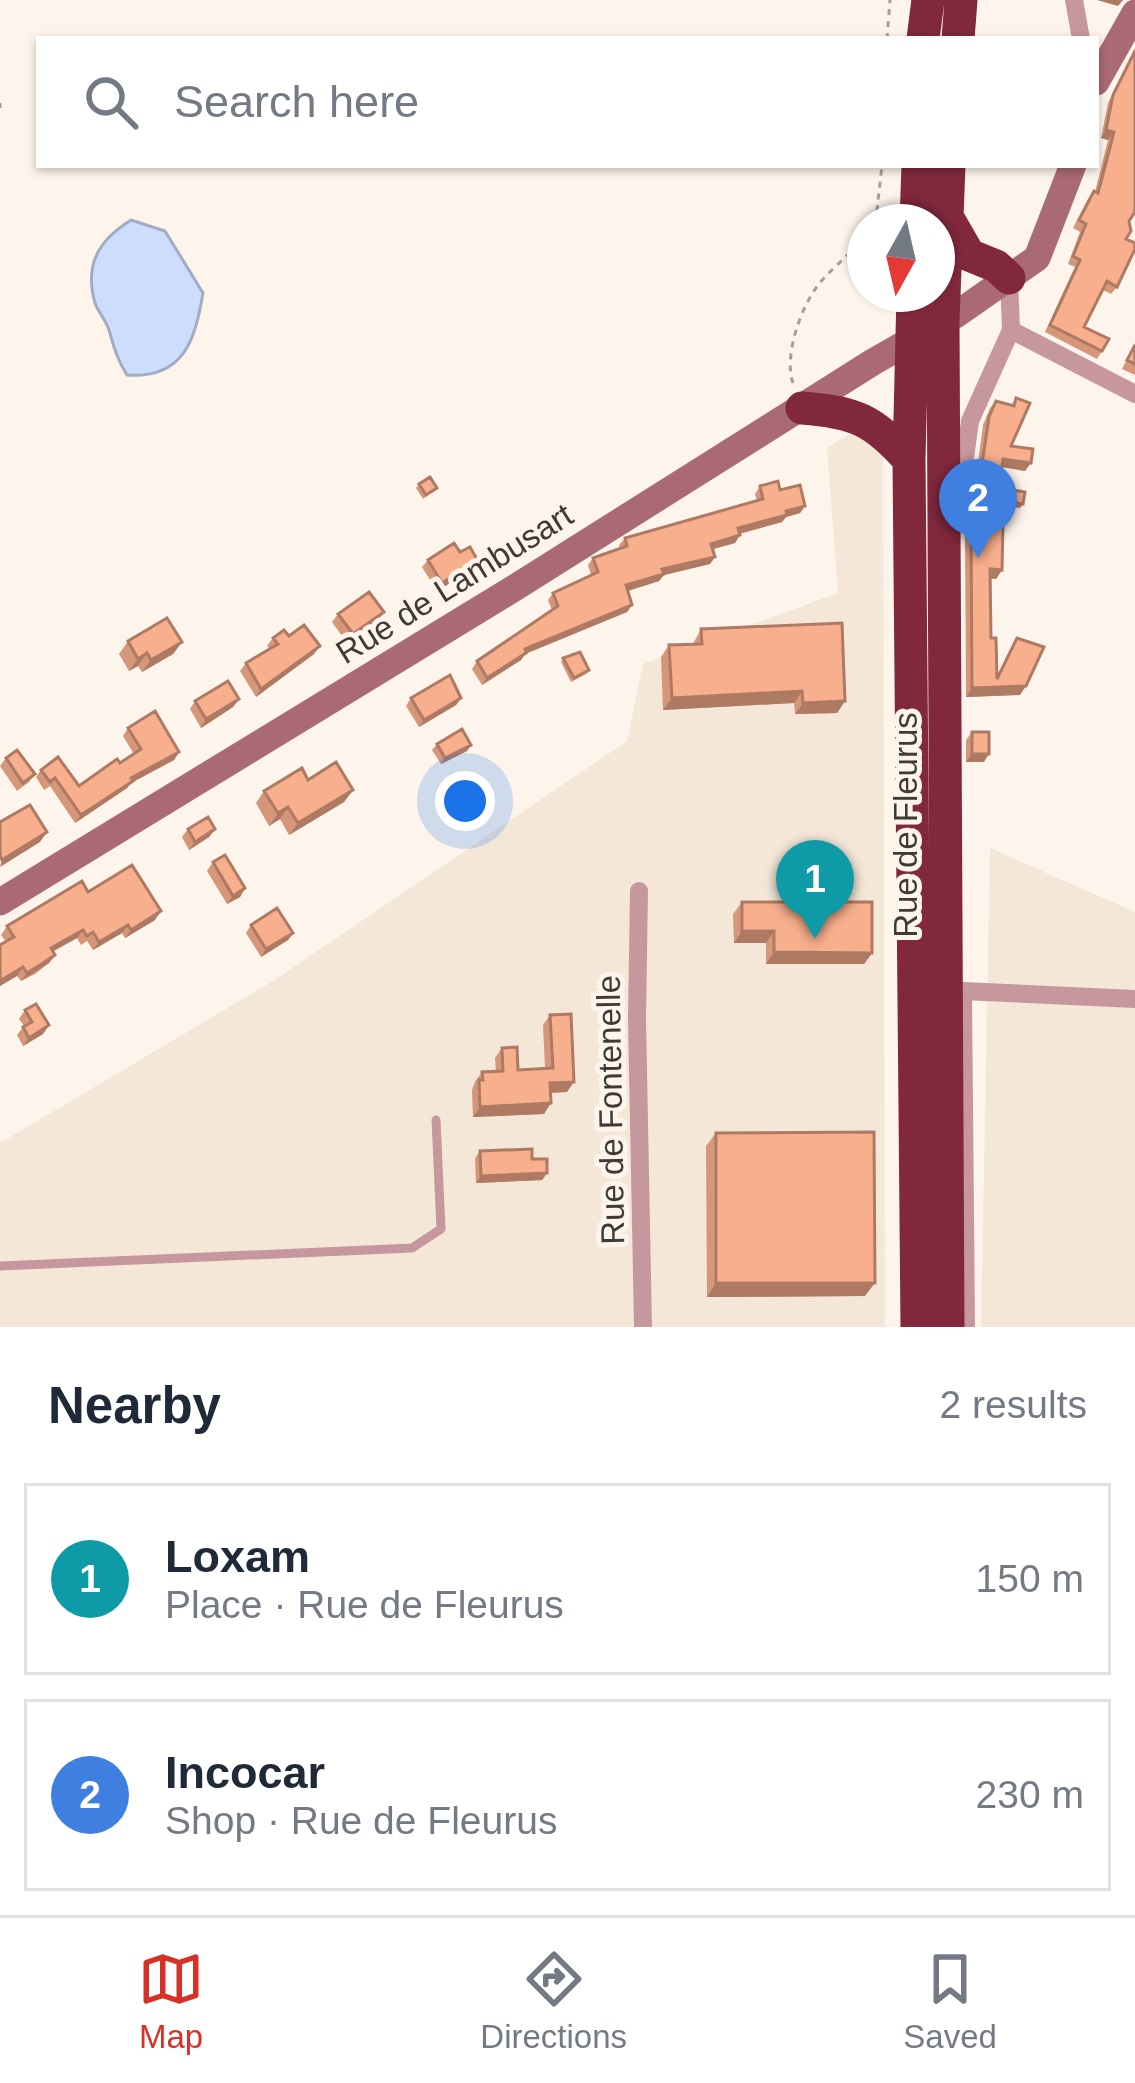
<!DOCTYPE html>
<html lang="en">
<head>
<meta charset="utf-8">
<style>
	:root { --surface:#fff; --page:#f6f6f7; --text:#1f2937; --muted:#747a83; --line:#e0e1e3; --accent:#d93025 }
	body { margin:0; font-family:Arial,sans-serif; background:var(--page); color:var(--text) }
	.compass { position:absolute; left:847px; top:204px; width:108px; height:108px; border-radius:50%; background:var(--surface); box-shadow:0 3px 9px #0004; rotate:188deg }
	.you { position:absolute; left:465px; top:801px; width:42px; height:42px; margin:-30px; border:9px solid #fff; border-radius:50%; background:#1a73e8; box-shadow:0 0 0 18px #1a73e833 }
	.badge { display:grid; place-items:center; width:78px; height:78px; border-radius:50%; background:var(--accent); color:#fff; font-size:39px; font-weight:700 }
	.pin { position:absolute; translate:-50% -99px; filter:drop-shadow(0 3px 6px #0008) }
	.pin::after { content:''; position:absolute; top:63px; width:42px; height:36px; background:inherit; clip-path:polygon(0 0,100% 0,50% 100%) }
	.list { margin:0; padding:0; list-style:none }
	h2 { display:flex; justify-content:space-between; align-items:center; height:156px; margin:0; padding:0 48px; font-size:51px }
	h2 small { font-size:39px; font-weight:400; color:var(--muted) }
	.list li { display:grid; grid-template-columns:78px 1fr auto; gap:36px; align-items:center; box-sizing:border-box; height:192px; margin:0 24px 24px; padding:0 24px; border:3px solid var(--line); border-radius:0px }
	.list b { display:block; font-size:45px; white-space:nowrap }
	.list p { margin:0; font-size:39px; white-space:nowrap; color:var(--muted) }
	.list em { font-size:39px; font-style:normal; color:var(--muted) }
	.icon { flex:none; width:66px; height:66px; fill:none; stroke:currentColor; stroke-width:2; stroke-linecap:round; stroke-linejoin:round }
	.map { position:relative; flex:none; width:1135px; height:1327px; overflow:hidden }
	.search { position:absolute; background:var(--surface); box-shadow:0 3px 9px #0004; left:36px; right:36px; top:36px; height:132px; display:flex; align-items:center; gap:30px; box-sizing:border-box; padding:0 42px; border-radius:0px; color:var(--muted); font-size:45px }
	.sheet { height:588px; background:var(--surface) }
	nav { display:flex; justify-content:space-around; align-items:center; box-sizing:border-box; height:168px; border-top:3px solid var(--line); background:var(--surface); font-size:33px; color:var(--muted) }
	nav a { display:grid; justify-items:center; gap:6px }
	nav .on { color:var(--accent) }
	.map>svg:first-child { display:block }
	.built { fill:#f4e7d8 }
	.water { fill:#cdddfe; stroke:#a2acc2; stroke-width:3 }
	.lines { fill:none; stroke-linecap:round; stroke-linejoin:round }
	.path { stroke:#a59f99; stroke-width:3; stroke-dasharray:6 6; stroke-linecap:butt }
	.lane { stroke:#c6989e; stroke-width:9 }
	.street { stroke:#c6989e; stroke-width:18 }
	.secondary { stroke:#aa6a73; stroke-width:27 }
	.highway { stroke:#81283d; stroke-width:33 }
	.wall { fill:#d59679 }
	.shaded-wall { fill:#ae7a63 }
	.building { fill:#f8af8d; stroke:#ae7a63; stroke-width:3 }
	.labels { text-anchor:middle; stroke-width:10; stroke-linejoin:round; paint-order:stroke }
	.street-label { font-size:33px; fill:#3e3b37; stroke:#fdf5ec }
</style>
</head>
<body>
<div class="map">
<svg width="1135" height="1327" viewBox="0 0 1135 1327">
	<rect width="100%" height="100%" fill="#fdf5ec"/>
	<path class="built" d="M883,413L885,1327H0V1143L273,981L627,741L643,664L838,593L827,448Z
		M990,848L1135,912V1327H981Z"/>
	<path class="water" d="M131,220L165,231L203,293C195,340 184,379 127,375C117,359 114,347 109,330C106,320 98,312 95,303C84,264 99,240 131,220Z"/>
	<g class="lines">
		<path class="path" d="M887,39L890,0
			M0,103V108
			M871,222L877,210L882,165
			M793,383C784,358 799,313 814,291C828,269 852,256 865,233"/>
		<path class="lane" d="M0,1266L412,1248L441,1229L436,1120"/>
		<path class="street" d="M1074,0L1081,39
			M1011,330L1135,394
			M959,502L970,421L1011,330L1009,278
			M639,891L637,1019L643,1327
			M966,1327L963,991L1135,999"/>
		<path class="secondary" d="M1096,82L1135,13
			M0,902L516,587L873,362L957,314L1037,258L1073,165"/>
		<path class="highway" d="M923,39L928,0
			M958,39L961,0
			M946,215L969,255L996,266L1009,278
			M916,222L918,165
			M913,294L909,460L917,1327
			M802,408C855,412 874,420 909,460
			M948,1327L943,322L949,165"/>
	</g>
	<path class="wall" d="M1135,48V212L1129,221L1117,287L1111,294L1103,290L1084,327L1102,351L1097,359L1045,332L1075,267L1068,264L1080,232L1073,228L1088,199L1094,191L1095,192L1108,140L1101,138L1108,103Z
		M1135,343V375L1122,369Z
		M1016,398L1011,446L1025,471L1002,467L994,489L975,486L983,425L990,408L996,401L1011,406Z
		M419,484L437,488L423,499L416,488Z
		M760,486L780,490L805,506L800,513L786,517L782,522L740,534L735,543L713,549L715,557L710,564L664,575L659,581L628,591L632,605L627,612L525,654L521,660L482,685L472,669L477,661L552,610L548,600L553,593L591,575L588,565L593,558L620,548L619,545L625,538L757,501L755,494Z
		M971,525L1002,570L996,579L990,578L991,638L997,676L1017,638L1020,695L966,697L965,534Z
		M460,552L478,561L473,569L437,591L422,567L428,560Z
		M384,612L378,620L347,643L332,622L338,614Z
		M701,629L845,701L837,713L795,714L794,703L663,710L661,657L669,645L693,644Z
		M289,636L314,654L256,697L240,671L246,663L270,649L267,646L273,638Z
		M128,641L182,642L173,654L142,672L138,666L129,671L119,654Z
		M563,658L589,670L586,674L571,682L561,662Z
		M411,698H461L456,705L419,727L406,706Z
		M239,699L233,707L201,728L190,709L195,701Z
		M128,728L179,752L174,760L131,783L127,788L75,823L50,786L44,790L36,777L41,770L79,786L134,754L123,736Z
		M972,732L984,762H966V740Z
		M437,744L467,751L441,764L432,750Z
		M6,758L35,774L29,782L17,791L0,766Z
		M308,780L353,790L344,802L289,835L280,819L269,826L256,803L264,791Z
		M188,829H215L209,837L189,850L182,837Z
		M213,862L245,888L240,897L227,904L207,871Z
		M88,892L155,920L125,938L122,933L93,950L87,941L81,945L77,938L53,951L55,955L49,963L35,974L21,981L17,976L0,986V945L6,942L1,935L7,926Z
		M742,902L872,953L864,964H766V943H734L733,914Z
		M251,925L293,933L288,940L261,957L246,933Z
		M25,1010L49,1025L43,1034L23,1046L17,1035L24,1026L19,1019Z
		M550,1015L567,1092L551,1093L544,1114L473,1117L472,1090L475,1082L482,1072H496L495,1058L502,1048L518,1070L545,1068L543,1025Z
		M716,1133L865,1296L707,1297L706,1146Z
		M480,1151L532,1159L547,1173L542,1180L476,1183L475,1158Z"/>
	<path class="shaded-wall" d="M1097,0H1123L1118,6Z
		M1106,130L1114,132L1108,140L1101,138Z
		M1003,459L1031,463L1025,471L997,466Z
		M980,478L1000,481L994,489L975,486Z
		M1004,501L1023,504L1020,508L1001,505Z
		M805,506L800,513L786,517L782,522L733,535L738,528Z
		M740,535L735,543L706,551L711,544Z
		M715,557L710,564L664,575L659,581L621,593L626,585L662,569Z
		M478,561L473,569L437,591L442,583Z
		M990,569L1002,570L996,579L983,578Z
		M632,605L627,612L525,654L521,660L482,685L487,678L525,649Z
		M384,612L378,620L347,643L353,634Z
		M182,642L173,654L142,672L151,660Z
		M320,646L314,654L256,697L261,689Z
		M147,653L138,666L129,671L138,659Z
		M1026,686L1020,695L966,697L972,688Z
		M802,691L794,703L663,710L672,698Z
		M461,698L456,705L419,727L424,720Z
		M239,699L233,707L201,728L206,719Z
		M845,701L837,713L795,714L803,703Z
		M471,745L467,751L441,764L445,758Z
		M179,752L174,760L131,783L127,788L75,823L81,815L131,778Z
		M972,754H989L984,762H966Z
		M353,790L344,802L289,835L298,823Z
		M288,807L280,819L269,826L278,813Z
		M215,829L209,837L189,850L195,842Z
		M47,832L40,842L0,867L2,860Z
		M245,888L240,897L227,904L233,896Z
		M161,911L155,920L125,938L131,930Z
		M128,925L122,933L93,950L99,942Z
		M83,930L77,938L45,956L51,948Z
		M742,931H774L766,943H734Z
		M293,933L288,940L261,957L266,949Z
		M774,952L872,953L864,964H766Z
		M55,955L49,963L21,981L27,973Z
		M23,967L17,976L0,986V981Z
		M49,1025L43,1034L23,1046L29,1038Z
		M574,1082L567,1092L543,1093L550,1083Z
		M551,1103L544,1114L473,1117L480,1107Z
		M547,1173L542,1180L476,1183L481,1176Z
		M716,1283H875L865,1296L707,1297Z"/>
	<path class="building" d="M1135,51V212L1129,221L1131,231L1126,239L1135,243V249L1117,287L1107,281L1084,327L1109,339L1102,351L1050,325L1080,260L1073,256L1086,224L1079,220L1094,191L1098,193L1114,132L1106,130L1113,95Z
		M1135,345V364L1127,360Z
		M1016,398L1030,403L1011,446L1033,449L1031,463L1003,459L1000,481L980,478L989,417L996,401L1014,406Z
		M430,477L437,488L426,495L419,484Z
		M778,481L780,490L800,485L805,506L786,511L787,515L738,528L740,535L711,544L715,557L662,569L664,574L626,585L632,605L525,649L526,653L487,678L477,661L558,606L553,593L598,572L593,558L627,546L625,538L763,499L760,486Z
		M1006,489L1025,492L1023,504L1004,501Z
		M971,525L1003,526L1002,570L990,569L991,638H996L997,679L1017,638L1044,647L1026,686L972,688Z
		M454,543L460,552L470,547L478,561L442,583L428,560Z
		M369,592L384,612L353,634L338,614Z
		M167,618L182,642L151,660L147,653L138,659L128,641Z
		M842,623L845,701L803,703L802,691L672,698L669,645L702,644L701,629Z
		M304,625L320,646L261,689L246,663L278,644L273,638L284,630L289,636Z
		M580,652L589,670L574,678L563,658Z
		M450,675L461,698L424,720L411,698Z
		M228,681L239,699L206,719L195,701Z
		M155,711L179,752L131,778L133,781L81,815L55,778L50,782L41,770L58,757L79,786L117,759L120,763L141,749L128,728Z
		M462,729L471,745L445,758L437,744Z
		M972,732H989V754H972Z
		M17,750L35,774L23,783L6,758Z
		M336,762L353,790L298,823L288,807L278,813L264,791L302,768L308,780Z
		M30,805L47,832L2,860L0,856V822Z
		M208,817L215,829L195,842L188,829Z
		M225,855L245,888L233,896L213,862Z
		M132,865L161,911L131,930L128,925L99,942L93,932L87,936L83,930L51,948L55,955L40,965L27,973L23,967L0,981V945L14,937L7,926L82,881L88,892Z
		M742,902H872V953L774,952V931H742Z
		M277,908L293,933L266,949L251,925Z
		M36,1004L49,1025L29,1038L23,1027L32,1022L25,1010Z
		M571,1014L574,1082L550,1083L551,1103L480,1107L479,1080H483L482,1072L503,1071L502,1048L517,1047L518,1070L553,1068L550,1015Z
		M874,1132L875,1283H716V1133Z
		M532,1149V1159H547V1173L481,1176L480,1151Z"/>
	<g class="labels">
		<g class="street-label">
			<text transform="translate(454 583) rotate(-32)" y="12">Rue de Lambusart</text>
			<text transform="translate(905 825) rotate(-90)" y="12">Rue de Fleurus</text>
			<text transform="translate(610 1110) rotate(-91)" y="12">Rue de Fontenelle</text>
		</g>
	</g>
</svg>
<svg class="compass" viewBox="-18 -18 36 36"><path d="M0-13l5 13h-10z" fill="#e53935"/><path d="M0 13l5-13h-10z" fill="#747a83"/></svg>
<div class="you"></div>
<div class="pin badge" style="left:815px;top:939px;background:#0f9aa8">1</div>
<div class="pin badge" style="left:978px;top:558px;background:#3f7fe0">2</div>
<div class="search"><svg class="icon" aria-label="search" viewBox="0 0 24 24"><circle cx="10" cy="10" r="6"/><path d="M15 15l6 6"/></svg>Search here</div>
</div>
<section class="sheet">
<h2>Nearby<small>2 results</small></h2>
<ul class="list">
<li><span class="badge" style="background:#0f9aa8">1</span><div><b>Loxam</b><p>Place · Rue de Fleurus</p></div><em>150 m</em></li>
<li><span class="badge" style="background:#3f7fe0">2</span><div><b>Incocar</b><p>Shop · Rue de Fleurus</p></div><em>230 m</em></li>
</ul>
</section>
<nav>
<a class="on"><svg class="icon" aria-label="map" viewBox="0 0 24 24"><path d="M3 6l6-2 6 2 6-2v14l-6 2-6-2-6 2zM9 4v14M15 6v14"/></svg>Map</a>
<a><svg class="icon" aria-label="directions" viewBox="0 0 24 24"><path d="M12 3l9 9-9 9-9-9zM9 14v-3h6M13 9l2 2-2 2"/></svg>Directions</a>
<a><svg class="icon" aria-label="saved" viewBox="0 0 24 24"><path d="M7 4h10v16l-5-4-5 4z"/></svg>Saved</a>
</nav>
</body>
</html>
